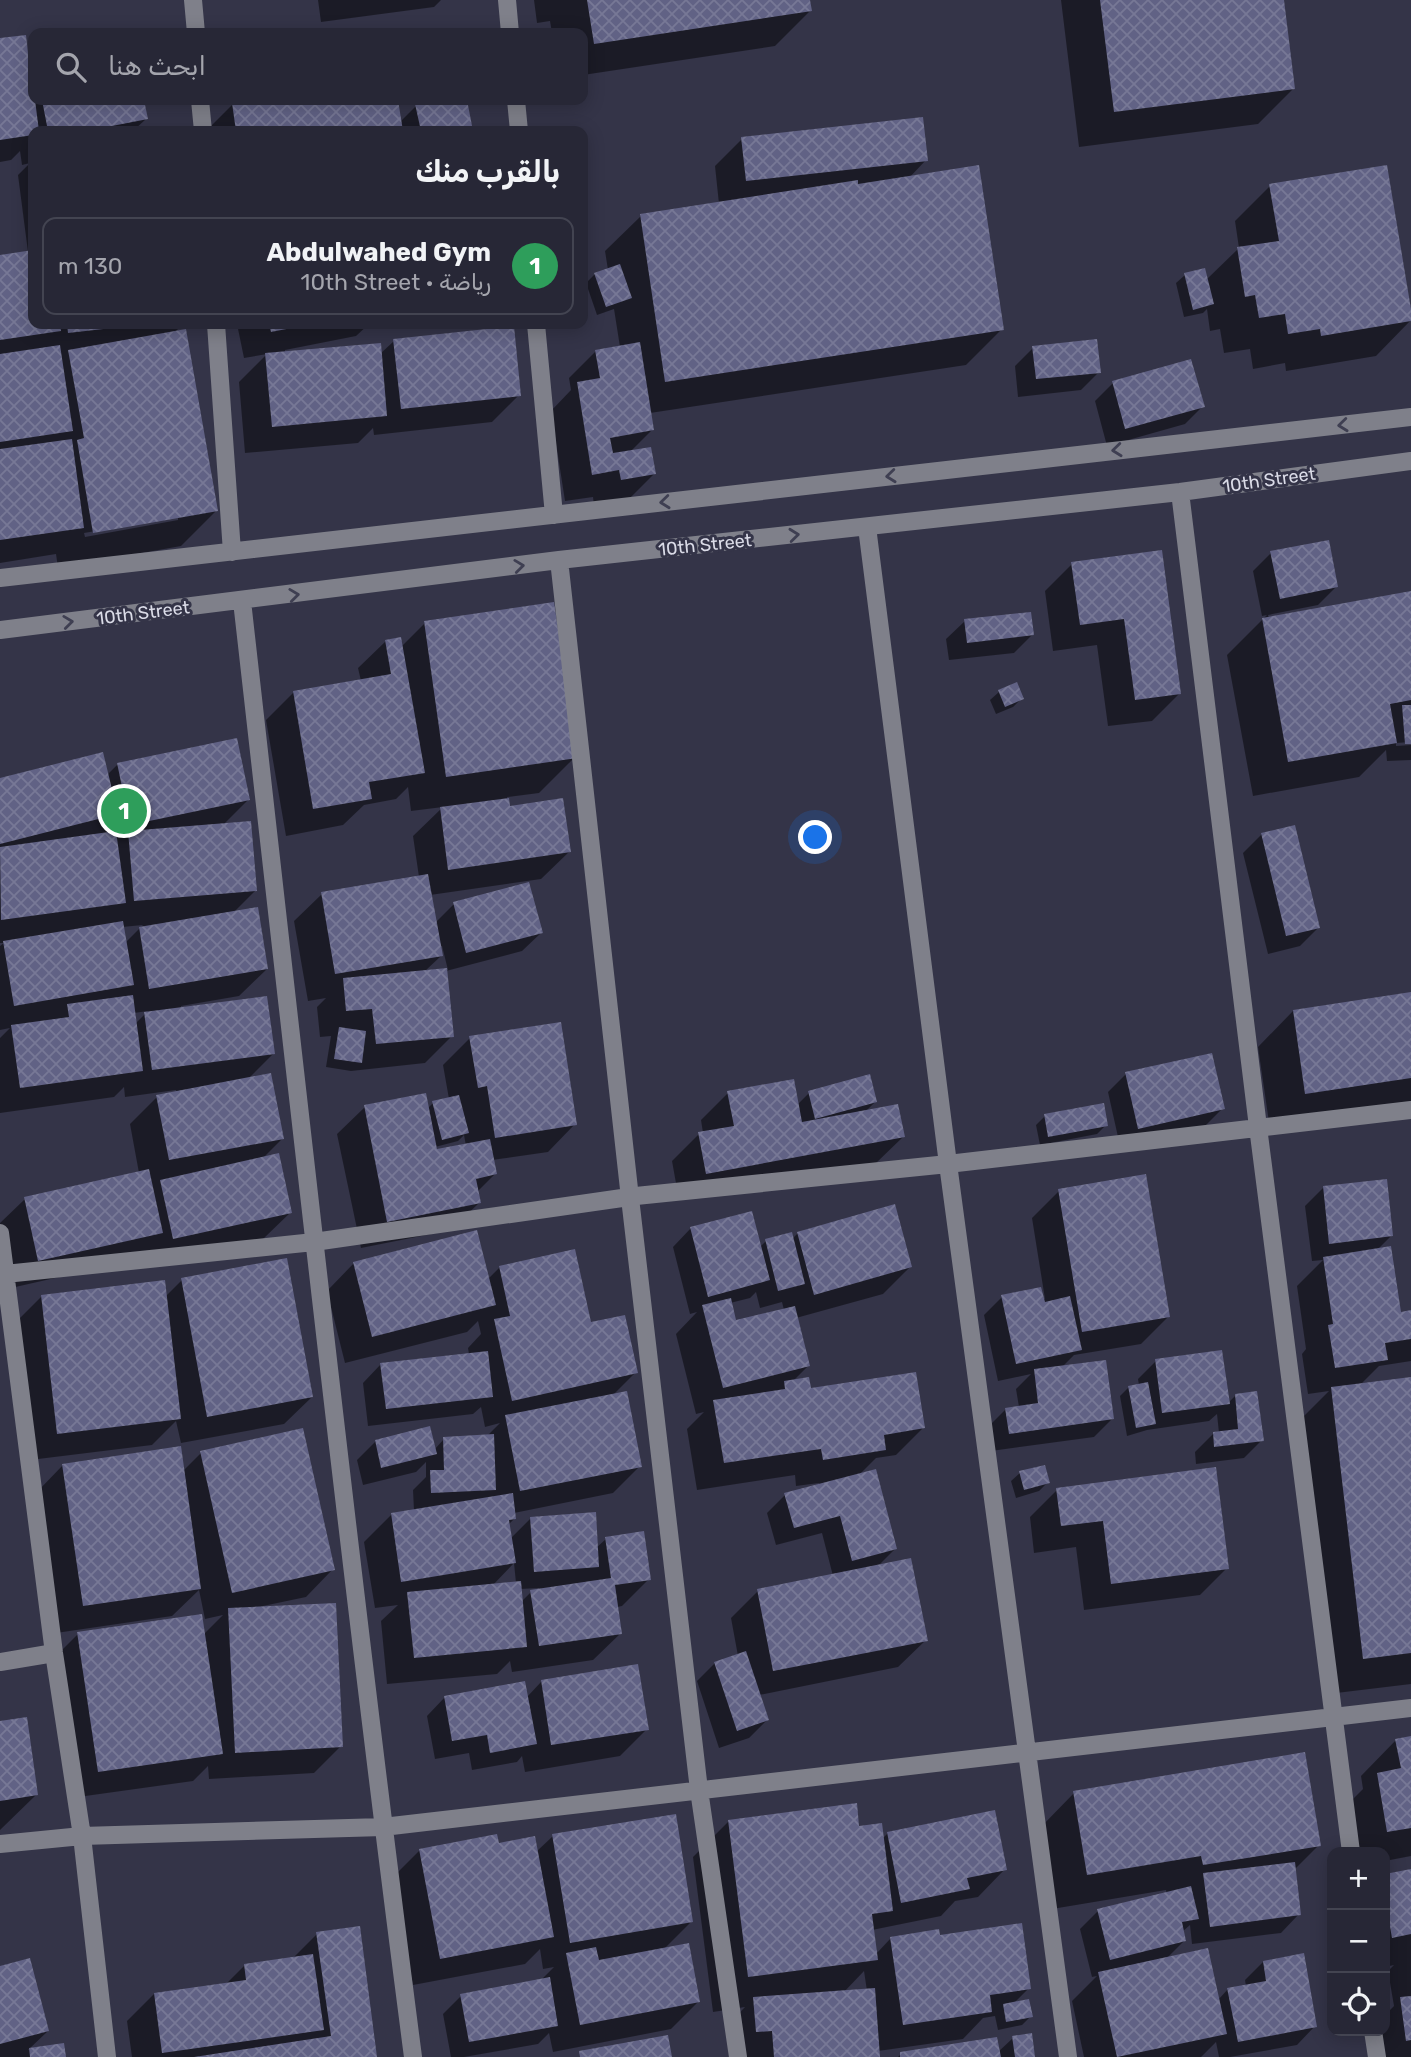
<!DOCTYPE html>
<html lang="ar">
<head>
<meta charset="utf-8">
<style>
	:root { --surface:#272736; --page:#333342; --text:#f1f3f6; --muted:#a4a5ad; --line:#434451; --accent:#d6ab8b }
	body { margin:0; font-family:Rubik,Vazirmatn,sans-serif; background:var(--page); color:var(--text); direction:rtl }
	.controls { position:absolute; right:21px; bottom:21px; display:grid; overflow:hidden; border-radius:14px; box-shadow:0 4px 18px #0003 }
	.controls button { width:63px; height:63px; display:grid; place-items:center; padding:0; border:0; border-bottom:2px solid var(--line); background:var(--surface); color:var(--text); font:35px sans-serif }
	.you { position:absolute; left:816px; top:838px; width:24px; height:24px; margin:-18px; border:5px solid #fff; border-radius:50%; background:#1a73e8; box-shadow:0 0 0 10px #1a73e833 }
	.badge { display:grid; place-items:center; width:46px; height:46px; border-radius:50%; background:var(--accent); color:#fff; font-size:23px; font-weight:700 }
	.pin { position:absolute; translate:-50% -50%; border:4px solid #fff; box-shadow:0 2px 7px #0006 }
	.list { margin:0; padding:0; list-style:none }
	h2 { display:flex; justify-content:space-between; align-items:center; height:91px; margin:0; padding:0 28px; font-size:30px }
	h2 small { font-size:23px; font-weight:400; color:var(--muted) }
	.list li { display:grid; grid-template-columns:46px 1fr auto; gap:21px; align-items:center; box-sizing:border-box; height:98px; margin:0 14px 14px; padding:0 14px; border:2px solid var(--line); border-radius:14px }
	.list b { display:block; font-size:26px; white-space:nowrap }
	.list p { margin:0; font-size:23px; white-space:nowrap; color:var(--muted) }
	.list em { font-size:23px; font-style:normal; color:var(--muted) }
	.icon { flex:none; width:38px; height:38px; fill:none; stroke:currentColor; stroke-width:2; stroke-linecap:round; stroke-linejoin:round }
	.map { position:relative; flex:none; width:1411px; height:2057px; overflow:hidden; direction:ltr }
	.search { position:absolute; background:var(--surface); box-shadow:0 4px 18px #0003; left:28px; top:28px; width:560px; height:77px; display:flex; align-items:center; gap:18px; box-sizing:border-box; padding:0 24px; border-radius:14px; color:var(--muted); font-size:26px }
	.panel { position:absolute; background:var(--surface); box-shadow:0 4px 18px #0003; left:28px; top:126px; width:560px; height:203px; border-radius:14px; direction:rtl }
	.map>svg:first-child { display:block }
	.shadow { fill:#0007; fill-rule:evenodd }
	.building { fill:url(#building-cross-hatch) }
	.lines { fill:none; stroke-linecap:round; stroke-linejoin:round }
	.minor { stroke:#7f808a; stroke-width:18 }
	.oneway { stroke:#3f3f52 }
	.labels { text-anchor:middle; stroke-width:6; stroke-linejoin:round; paint-order:stroke }
	.street-label { font-size:18px; fill:#dadbe7; stroke:#343448 }
</style>
</head>
<body>
<div class="map">
<svg width="1411" height="2057" viewBox="0 0 1411 2057">
	<defs>
		<pattern id="building-cross-hatch" width="8" height="8" patternUnits="userSpaceOnUse" patternTransform="scale(1.75)"><rect width="8" height="8" fill="#616285"/><path d="M0 0l8 8M0 8l8-8" fill="none" stroke="#777896"/></pattern>
	</defs>
	<rect width="100%" height="100%" fill="#343448"/>
	<path class="shadow" d="M318,0H441L434,7L321,22Z
		M534,0H808L810,11L775,46L583,75V33H552L550,21L537,23Z
		M1061,0H1282L1293,89L1258,124L1079,147Z
		M0,40L31,80L33,77V100H142L146,119L133,131H33V324H183L174,333L216,511L181,546L58,568L56,554L0,563V256L28,252L18,175L30,163L22,165L20,151L11,160L0,162ZM178,517V520L85,537L84,533Z
		M255,100H397L400,122L416,106L445,100H465L472,131H206L232,105Z
		M742,139L926,160L909,178L1002,329L966,365L650,413L652,430L630,452L654,474L627,501L594,506L593,497L565,501L551,411L571,390L569,378L596,351L620,347L614,309L597,315L586,283L595,274L608,270L605,251L641,216L719,204L715,166Z
		M1270,186L1411,320L1376,356L1286,371L1285,363L1253,369L1250,349L1224,353L1220,329L1210,331L1207,309L1203,313L1184,317L1176,283L1185,275L1206,280L1239,248L1235,221Z
		M237,324H369L356,336L285,350V353L380,354L394,341L519,395L492,422L374,435L373,428L358,443L245,453L239,382L267,354L244,358Z
		M1033,348L1099,372L1081,390L1018,397L1015,366Z
		M1113,383L1203,406L1185,424L1107,446L1095,401Z
		M1160,552L1179,694L1152,721L1108,726L1097,645L1053,651L1045,591L1072,564Z
		M1271,553L1336,587L1318,605L1268,615L1269,618L1411,593V742L1396,743V746L1411,745V760L1387,761L1386,750L1359,777L1253,796L1227,655L1267,615L1262,616L1253,571Z
		M965,621L1032,635L1014,653L949,660L946,639Z
		M425,623L575,757L539,793L507,797L508,808L569,852L541,879L430,895L435,923L454,904L541,933L522,951L446,971L452,1036L425,1063L351,1071L326,1067L331,1036L320,1037L317,1007L326,998L308,1001L294,921L322,894L419,877L413,836L443,807L411,811L408,787L396,799L364,805L343,825L286,836L266,720L293,693L361,681L358,668L386,641L401,647ZM442,946L448,970L424,972L441,956L439,947Z
		M1016,685L1022,698L1013,707L996,714L990,700L999,692Z
		M118,764L248,800L223,825L255,891L233,913L267,969L239,996L181,1006V1009L273,1054L247,1080L282,1139L262,1159L291,1212L263,1239L146,1265L143,1251L134,1260L11,1288L0,1238V1223L25,1199L139,1173L130,1124L157,1097L177,1093L176,1090L125,1097L124,1087L114,1097L0,1113V1038L10,1028L0,1030V946L4,943H0V780L107,775ZM143,925L125,943L122,927ZM148,1011L135,1024L134,1013Z
		M1262,834L1318,928L1300,946L1268,954L1243,853Z
		M1411,994V1108L1270,1129L1258,1047L1293,1011Z
		M470,1038L575,1124L548,1152L492,1160L495,1174L477,1192L479,1203L451,1230L361,1248L337,1134L365,1107L427,1109L433,1103L449,1099L443,1065ZM464,1135L466,1146L436,1151L435,1147L458,1141Z
		M1126,1074L1223,1108L1204,1127L1120,1146L1108,1092Z
		M728,1093L797,1105L809,1093L875,1102L865,1112L903,1137L875,1164L679,1200L672,1161L699,1134L703,1133L701,1120Z
		M1045,1116L1106,1125L1097,1134L1040,1145L1036,1125Z
		M1323,1188L1391,1236L1377,1250L1400,1314L1411,1312V1361L1379,1366L1360,1385L1411,1379V1684L1328,1694L1296,1424L1329,1391L1308,1394L1302,1354L1306,1349L1297,1286L1323,1260L1312,1261L1305,1206Z
		M1059,1191L1168,1317L1141,1344L1074,1355L1062,1367L1112,1419L1094,1437L991,1451L988,1427L1006,1409L1019,1407L1016,1389L1031,1374L998,1381L984,1315L1002,1297L1045,1299L1032,1218Z
		M691,1228L760,1247L766,1241L792,1239L798,1233L910,1267L883,1294L796,1318L808,1366L793,1381L810,1390L923,1428L896,1455L876,1458L859,1475L895,1549L877,1567L926,1640L898,1667L759,1695L767,1720L749,1738L719,1748L697,1681L715,1663L738,1656L731,1618L758,1591L833,1576L822,1533L776,1545L767,1513L785,1495L820,1485L819,1483L796,1486L795,1475L697,1490L687,1429L704,1412L696,1414L676,1334L697,1312L690,1314L673,1247ZM756,1292L760,1308L782,1302L784,1310L735,1322L730,1303L750,1298Z
		M354,1263L488,1279L500,1267L589,1324L636,1372L612,1396L640,1466L613,1493L514,1513L515,1518L508,1525L511,1538L530,1519L596,1548L606,1539L649,1579L622,1606L617,1607L621,1633L593,1660L512,1672L510,1661L497,1674L387,1684L381,1621L398,1605L375,1608L364,1542L391,1515L414,1511L413,1490L426,1477V1462L416,1472L363,1485L357,1460L375,1442L434,1450L444,1439L486,1437L500,1423L485,1427L481,1407L473,1414L368,1426L363,1383L381,1364L469,1354L468,1348L481,1334L478,1321L467,1332L345,1363L327,1291ZM514,1563L516,1583L492,1586ZM539,1588L540,1591L531,1592L521,1602L520,1589Z
		M182,1280L312,1397L284,1424L181,1443L176,1421L152,1445L30,1460L14,1324L41,1297H165Z
		M1156,1361L1228,1403L1235,1396L1262,1440L1244,1458L1196,1464L1195,1452L1213,1434L1219,1433L1217,1414L1209,1421L1147,1430L1127,1436L1120,1396L1128,1388L1139,1385L1138,1379Z
		M201,1453L333,1569L306,1597L263,1606L341,1746L314,1773L209,1779L208,1766L193,1781L71,1798L51,1661L78,1634L203,1635L223,1615L205,1619L199,1590L172,1616L56,1633L36,1493L63,1465L183,1471Z
		M1020,1473L1048,1482L1039,1491L1016,1498L1011,1481Z
		M1057,1490L1227,1568L1200,1595L1084,1610L1076,1547L1034,1553L1030,1517Z
		M541,1682L647,1729L620,1756L525,1772L522,1756L517,1762L472,1770L469,1753L435,1759L427,1716L445,1697H527Z
		M0,1723L36,1795L0,1830Z
		M1411,1737V1856L1385,1861V1852H1350L1342,1810L1363,1789L1361,1776L1396,1740Z
		M1074,1793L1319,1845L1294,1870L1299,1914L1281,1933L1192,1944L1190,1925L1182,1932L1184,1941L1166,1959L1218,2000L1228,1989L1246,1986L1245,1980L1263,1962L1315,2026L1297,2045L1230,2057H1219L1216,2042L1201,2057H1084L1072,2001L1097,1976L1092,1977L1080,1929L1098,1911L1167,1894L1166,1890L1052,1909L1039,1829Z
		M728,1822L858,1828L882,1839L888,1833L1005,1869L978,1897L955,1901L941,1916L872,1930L876,1954L891,1938L938,1937L1029,1988L1013,2004L1031,2016L1022,2025L998,2030L995,2016L983,2018L963,2039L878,2051L879,2057H729L727,2026L745,2007L713,2012L693,1857ZM864,1971L867,1991L844,1992Z
		M553,1836L692,1921L664,1949L698,2002L671,2029L553,2052L549,2033L538,2044L464,2057H451L443,2014L461,1996L540,1981L554,1967L543,1969L540,1949L525,1964L413,1985L392,1878L419,1851L498,1845L536,1852Z
		M1411,1871V2057H1378L1374,2031H1385V2015L1394,2006L1388,1971L1394,1965L1385,1967V1876Z
		M317,1934L376,2057H132L127,2021L154,1994L226,1984L245,1965L292,1959Z
		M0,1968L48,2031L28,2050L63,2045L64,2057H0Z
		M1013,2038L1034,2057H898L901,2054L998,2052Z"/>
	<path class="building" d="M587,0H810L812,11L594,44Z
		M1100,0H1284L1295,89L1114,112Z
		M26,35L33,100H35L39,131H33V135L0,140V38Z
		M42,100H144L148,119L86,131H48Z
		M256,100H398L403,131H236L232,103Z
		M436,100H467L473,131H421L415,104Z
		M923,117L928,161L746,181L741,137Z
		M979,165L1004,330L665,382L640,214L858,180V184Z
		M1387,165L1411,309V321L1321,336L1320,329L1288,334L1285,314L1259,318L1255,295L1245,297L1237,247L1279,241L1269,184Z
		M33,250V324H60L61,331L0,340V255Z
		M620,264L632,298L606,307L594,273Z
		M1205,268L1214,304L1193,310L1184,273Z
		M67,324H130V326L68,333Z
		M269,324H307V325L271,332Z
		M514,326L521,396L401,409L393,339Z
		M186,329L218,511L93,533L77,440L84,438L68,350Z
		M1097,339L1101,373L1036,379L1032,346Z
		M640,342L654,430L610,438L613,453L651,447L656,474L621,480L619,470L592,475L577,382L600,378L595,350Z
		M381,343L387,416L272,427L265,353Z
		M60,345L73,431L0,442V354Z
		M1191,359L1205,407L1125,429L1112,381Z
		M72,439L84,528L0,540V449Z
		M1329,540L1338,587L1280,599L1270,551Z
		M1162,550L1181,694L1135,700L1124,619L1080,625L1071,562Z
		M1411,591V700L1390,704L1397,743L1288,762L1262,618Z
		M554,602L577,758L446,777L424,621Z
		M1031,612L1034,635L967,643L964,619Z
		M401,637L425,773L369,782L372,799L313,809L293,691L391,674L385,640Z
		M1017,682L1024,699L1005,707L998,690Z
		M1402,705H1411V744H1405Z
		M237,738L250,800L130,825L117,763Z
		M103,752L118,814L0,844V778Z
		M509,798L510,806L563,798L571,852L448,870L440,807Z
		M251,821L257,891L134,901L128,831Z
		M1295,825L1320,928L1286,936L1261,833Z
		M116,831L126,903L1,920L0,847Z
		M428,874L443,956L335,974L321,892Z
		M529,882L543,933L466,953L453,902Z
		M258,907L268,969L149,989L139,927Z
		M123,921L134,985L14,1006L3,941Z
		M447,968L454,1037L376,1044L372,1009L346,1011L343,978Z
		M1411,992V1078L1305,1094L1293,1010Z
		M133,995L143,1071L20,1088L11,1025L69,1017L67,1004Z
		M267,996L275,1054L152,1070L144,1012Z
		M561,1022L577,1125L495,1138L487,1086L478,1088L469,1036Z
		M339,1027L366,1031L362,1063L334,1059Z
		M1212,1053L1225,1109L1138,1129L1125,1072Z
		M271,1073L284,1139L169,1160L156,1095Z
		M870,1074L877,1102L815,1119L808,1091Z
		M794,1079L802,1122L898,1104L905,1137L706,1174L698,1132L734,1126L727,1091Z
		M426,1093L437,1149L490,1139L497,1174L476,1179L481,1203L387,1222L364,1105Z
		M459,1095L469,1133L442,1140L432,1101Z
		M1104,1103L1108,1126L1048,1137L1044,1114Z
		M279,1153L292,1213L173,1239L160,1180Z
		M149,1169L163,1233L38,1261L24,1197Z
		M1146,1174L1170,1317L1082,1332L1058,1189Z
		M1387,1179L1393,1236L1329,1244L1323,1186Z
		M895,1204L912,1267L814,1295L797,1232Z
		M752,1211L770,1280L708,1297L690,1227Z
		M477,1230L496,1305L372,1337L353,1262Z
		M792,1232L805,1284L778,1291L765,1239Z
		M1391,1246L1401,1312L1411,1310V1339L1385,1343L1388,1360L1335,1368L1328,1325L1333,1324L1323,1257Z
		M575,1249L591,1322L625,1315L638,1373L512,1401L494,1319L510,1316L499,1266Z
		M287,1258L313,1397L207,1417L181,1278Z
		M165,1280L181,1419L57,1434L41,1295Z
		M1041,1287L1045,1302L1070,1296L1082,1350L1016,1364L1001,1295Z
		M731,1298L736,1320L795,1306L810,1366L723,1388L702,1305Z
		M1222,1350L1230,1404L1162,1413L1155,1359Z
		M488,1351L493,1397L386,1409L380,1363Z
		M1106,1360L1114,1419L1009,1434L1005,1408L1038,1403L1034,1369Z
		M916,1372L925,1428L884,1435L886,1450L823,1460L821,1449L724,1463L713,1400L785,1389L784,1381L809,1377L811,1388Z
		M1411,1377V1653L1363,1659L1331,1387Z
		M1148,1382L1156,1424L1136,1428L1128,1386Z
		M627,1391L642,1467L520,1491L505,1415Z
		M1257,1391L1264,1441L1214,1447L1213,1432L1238,1429L1235,1394Z
		M430,1426L437,1454L381,1468L375,1440Z
		M303,1428L335,1570L232,1593L200,1451Z
		M494,1434L496,1490L431,1493L430,1470H444L443,1437Z
		M181,1446L201,1589L83,1606L62,1464Z
		M1045,1465L1050,1483L1024,1490L1019,1471Z
		M1216,1467L1229,1569L1111,1584L1103,1521L1061,1526L1056,1488Z
		M876,1469L897,1549L852,1561L840,1516L794,1528L784,1493Z
		M513,1493L516,1519L509,1520L516,1563L401,1582L391,1513Z
		M596,1512L599,1567L534,1572L530,1517Z
		M644,1531L651,1580L615,1585L622,1634L539,1646L530,1590L611,1578L605,1537Z
		M911,1558L928,1641L773,1671L757,1589Z
		M521,1581L527,1647L414,1658L407,1592Z
		M336,1603L343,1747L235,1753L228,1608Z
		M202,1614L223,1754L98,1772L77,1632Z
		M746,1651L769,1720L737,1731L714,1662Z
		M638,1664L649,1730L551,1745L541,1680Z
		M525,1681L537,1744L490,1753L487,1735L452,1741L444,1696Z
		M27,1717L38,1795L0,1801V1721Z
		M1411,1736V1828L1387,1832L1377,1773L1401,1768L1395,1739Z
		M1305,1752L1321,1846L1203,1865L1201,1856L1087,1875L1073,1791Z
		M857,1803L859,1826L882,1823L893,1911L872,1914L878,1960L748,1977L728,1820Z
		M995,1810L1007,1870L967,1878L970,1889L901,1903L887,1832Z
		M676,1814L693,1922L570,1943L552,1834Z
		M497,1834L499,1843L535,1836L554,1937L440,1959L419,1849Z
		M1295,1862L1301,1915L1210,1927L1203,1873Z
		M1411,1869V1934L1392,1938L1385,1898V1874Z
		M1191,1886L1199,1919L1182,1922L1186,1941L1110,1960L1097,1909Z
		M1022,1923L1031,1989L990,1995L992,2012L903,2025L890,1937L939,1929L940,1935Z
		M360,1926L377,2057H194L331,2036L316,1932Z
		M689,1943L700,2002L580,2025L566,1953L596,1947L599,1960Z
		M1208,1948L1227,2034L1117,2057L1098,1972Z
		M1304,1953L1317,2027L1238,2042L1227,1988L1266,1981L1263,1961Z
		M313,1954L324,2030L162,2053L154,1993L246,1980L244,1964Z
		M30,1958L49,2031L0,2044V1966Z
		M550,1977L558,2026L469,2042L460,1994Z
		M875,1988L880,2057H774L772,2031L756,2032L753,1997Z
		M1411,1996V2040L1406,2041L1400,1997Z
		M1029,1999L1033,2017L1006,2022L1003,2004Z
		M1032,2033L1035,2057H1015L1012,2036Z
		M668,2035L672,2057H580L579,2051Z
		M997,2037L1001,2057H900V2052Z
		M64,2043L66,2057H30L29,2048Z"/>
	<g class="lines">
		<path class="minor" d="M193,0L196,33
			M507,0L510,33
			M200,100L203,131
			M516,100L519,131
			M216,324L232,552
			M536,324L554,515
			M1180,492L1258,1127L1351,1852
			M867,527L948,1164L1068,2057
			M559,560L630,1198L699,1790L738,2057
			M0,578L1411,417
			M242,601C297,1087 350,1573 413,2057
			M0,630L559,560L1180,492L1411,461
			M0,1233L54,1653L82,1836L107,2057
			M5,1274L314,1242L636,1196L948,1164L1411,1110
			M0,1662L54,1653
			M0,1844L82,1836L383,1827L1411,1708
			M1373,2031L1377,2057"/>
	</g>
	<defs><path id="oneway-chevron" d="M-2-3.5L2.5 0L-2 3.5" fill="none" stroke-width="1.6" stroke-linecap="round" stroke-linejoin="round" transform="scale(1.75)"/></defs>
	<g class="oneway">
		<use href="#oneway-chevron" transform="translate(1343 425) rotate(174)"/>
		<use href="#oneway-chevron" transform="translate(1117 450) rotate(174)"/>
		<use href="#oneway-chevron" transform="translate(891 476) rotate(174)"/>
		<use href="#oneway-chevron" transform="translate(665 502) rotate(174)"/>
		<use href="#oneway-chevron" transform="translate(794 535) rotate(-6)"/>
		<use href="#oneway-chevron" transform="translate(519 566) rotate(-7)"/>
		<use href="#oneway-chevron" transform="translate(294 595) rotate(-7)"/>
		<use href="#oneway-chevron" transform="translate(68 622) rotate(-7)"/>
	</g>
	<g class="labels">
		<g class="street-label">
			<text transform="translate(1269 480) rotate(-8)" y="6">10th Street</text>
			<text transform="translate(705 545) rotate(-6)" y="6">10th Street</text>
			<text transform="translate(143 613) rotate(-7)" y="6">10th Street</text>
		</g>
	</g>
</svg>
<div class="controls">
<button>+</button>
<button>−</button>
<button><svg class="icon" aria-label="locate" viewBox="0 0 24 24"><circle cx="12" cy="12" r="6"/><path d="M12 2v4M12 18v4M2 12h4M18 12h4"/></svg></button>
</div>
<div class="you"></div>
<div class="pin badge" style="left:124px;top:811px;background:#2e9e5b">1</div>
<div class="search"><svg class="icon" aria-label="search" viewBox="0 0 24 24"><circle cx="10" cy="10" r="6"/><path d="M15 15l6 6"/></svg>ابحث هنا</div>
<section class="panel">
<h2>بالقرب منك<small></small></h2>
<ul class="list">
<li><span class="badge" style="background:#2e9e5b">1</span><div><b>Abdulwahed Gym</b><p>رياضة · 10th Street</p></div><em>130 m</em></li>
</ul>
</section>
</div>
</body>
</html>
